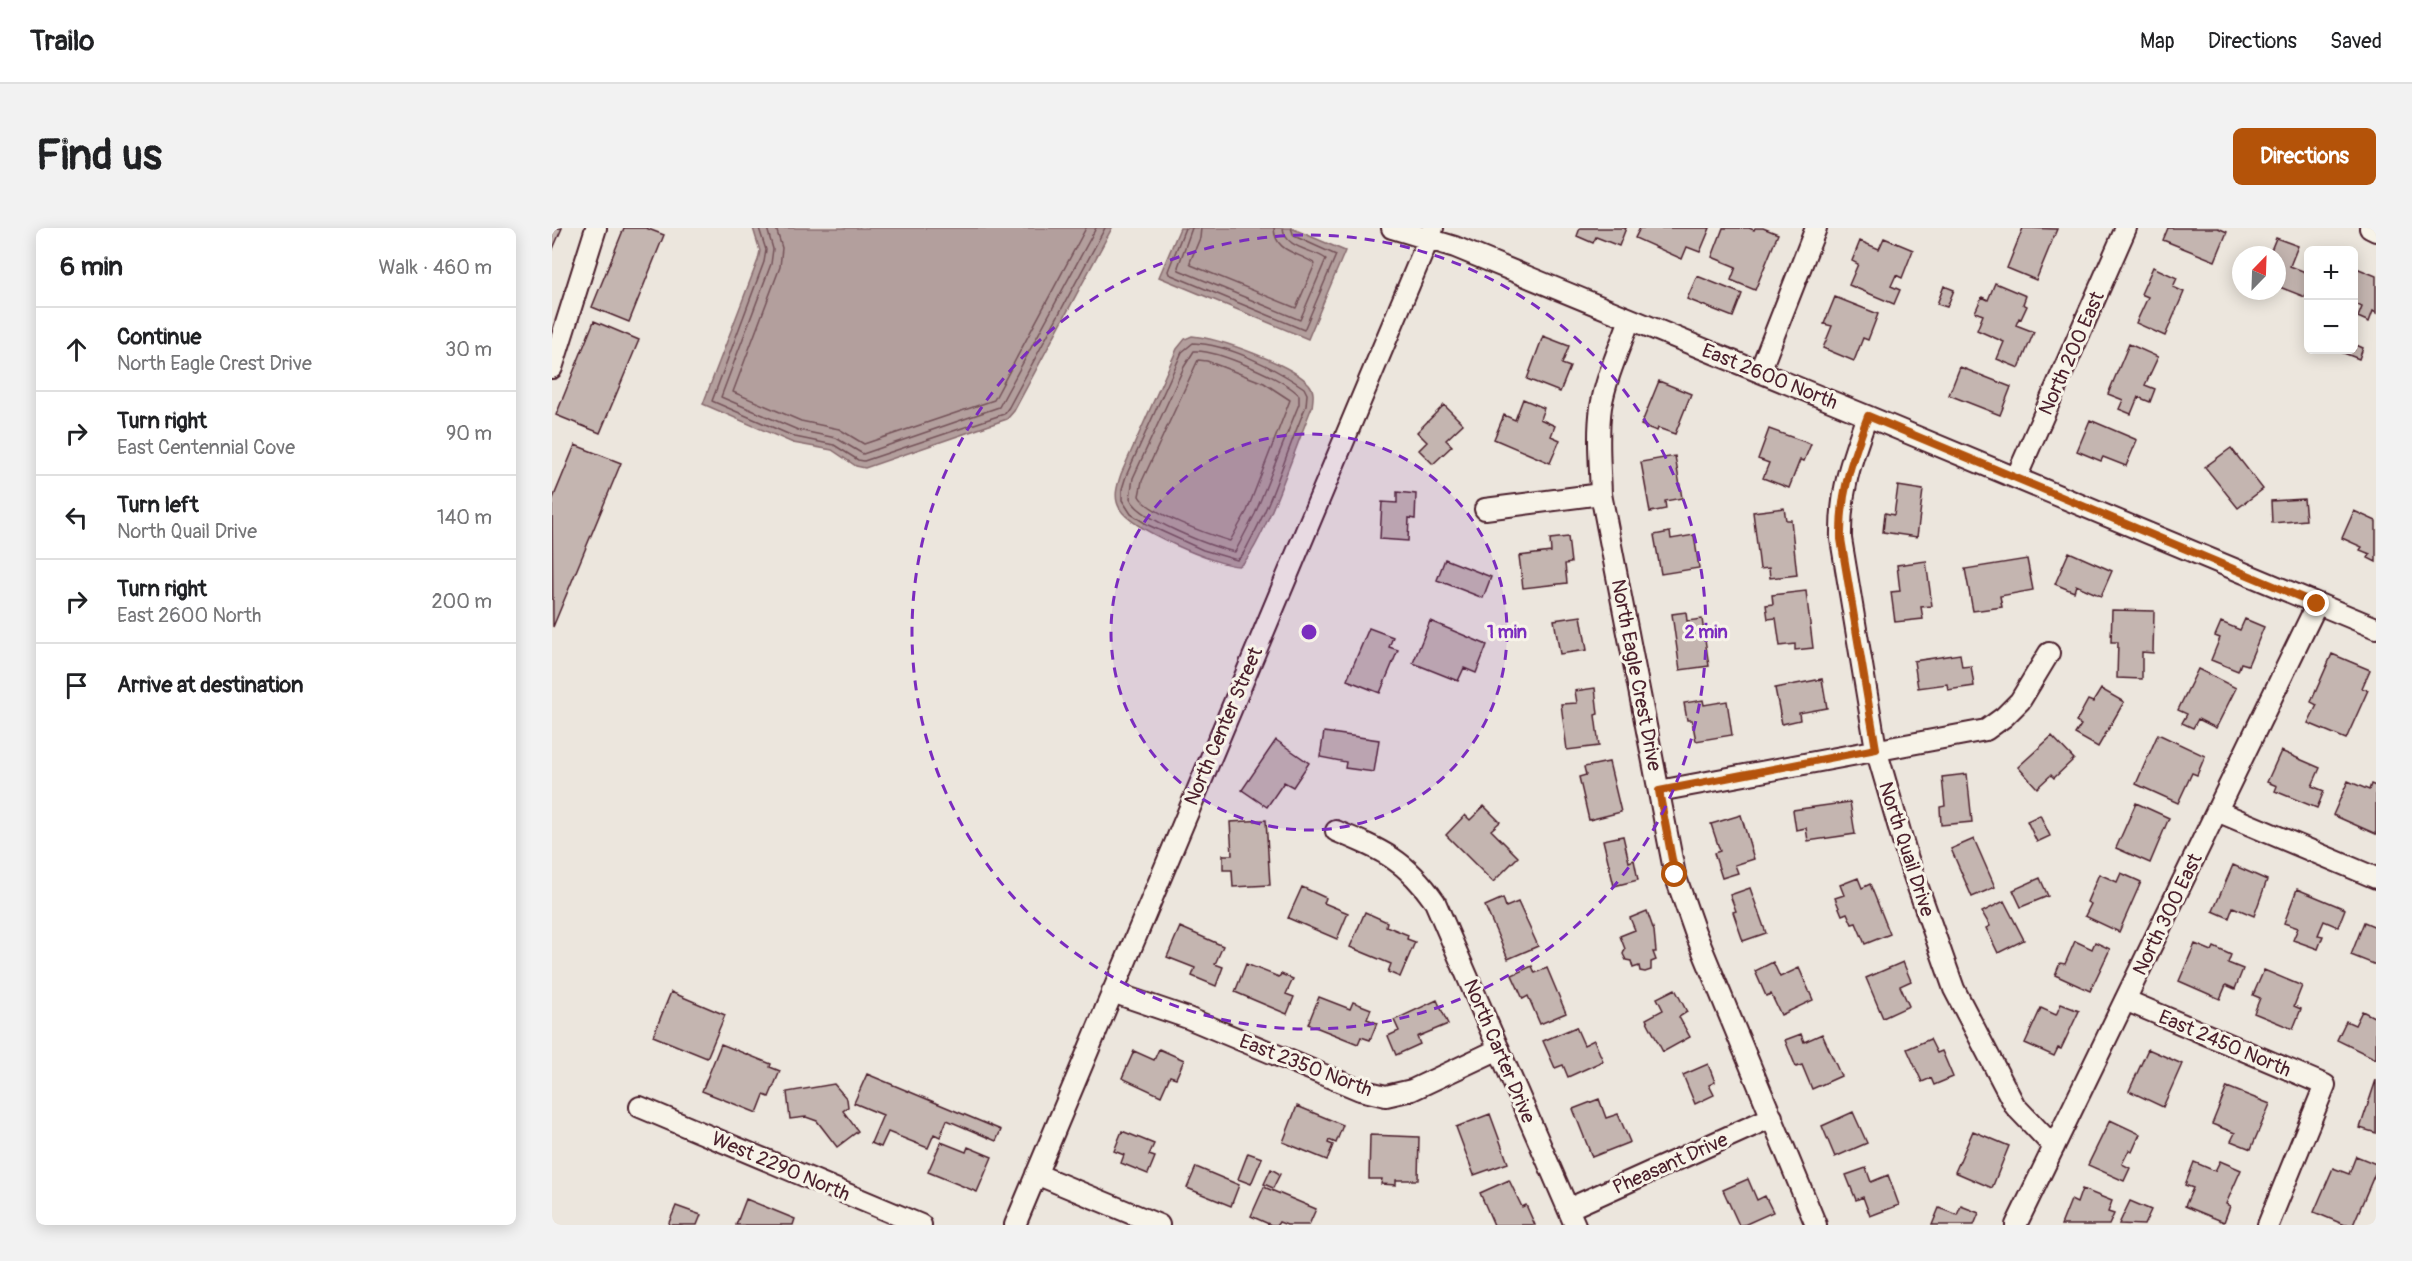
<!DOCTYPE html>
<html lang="en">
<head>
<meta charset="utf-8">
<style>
	:root { --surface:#fff; --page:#f2f2f2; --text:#202124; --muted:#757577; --line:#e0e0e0; --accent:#b45309 }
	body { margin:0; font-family:Pangolin,sans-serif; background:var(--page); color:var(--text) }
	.controls { position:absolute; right:18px; top:18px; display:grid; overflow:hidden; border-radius:9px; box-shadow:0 3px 15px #0003 }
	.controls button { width:54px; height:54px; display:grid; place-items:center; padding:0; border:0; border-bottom:2px solid var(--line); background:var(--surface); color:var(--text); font:30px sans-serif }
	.compass { position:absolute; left:1680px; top:18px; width:54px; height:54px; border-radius:50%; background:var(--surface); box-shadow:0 3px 15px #0003; rotate:23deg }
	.stop { position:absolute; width:18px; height:18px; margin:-14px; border:4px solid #b45309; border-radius:50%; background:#fff }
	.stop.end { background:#b45309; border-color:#fff; box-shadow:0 2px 6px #0008 }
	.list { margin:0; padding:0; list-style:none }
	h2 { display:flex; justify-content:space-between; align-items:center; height:78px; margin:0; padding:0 24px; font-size:26px }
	h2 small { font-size:20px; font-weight:400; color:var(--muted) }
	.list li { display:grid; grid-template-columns:39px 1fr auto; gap:18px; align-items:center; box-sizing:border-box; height:84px; padding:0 24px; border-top:2px solid var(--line) }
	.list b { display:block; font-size:22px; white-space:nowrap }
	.list p { margin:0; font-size:20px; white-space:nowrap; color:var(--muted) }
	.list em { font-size:20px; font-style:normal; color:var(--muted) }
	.icon { flex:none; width:33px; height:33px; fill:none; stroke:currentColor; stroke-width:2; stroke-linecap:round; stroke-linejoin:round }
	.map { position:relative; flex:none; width:1824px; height:997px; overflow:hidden; border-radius:9px }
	header { display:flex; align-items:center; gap:36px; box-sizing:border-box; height:84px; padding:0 30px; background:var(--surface); border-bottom:2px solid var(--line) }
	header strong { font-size:28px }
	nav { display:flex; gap:33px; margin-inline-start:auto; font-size:21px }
	.intro { display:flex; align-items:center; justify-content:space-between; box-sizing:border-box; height:144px; padding:0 36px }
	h1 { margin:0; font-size:42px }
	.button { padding:15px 27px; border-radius:9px; background:var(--accent); color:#fff; font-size:21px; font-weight:700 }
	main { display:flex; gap:36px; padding:0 36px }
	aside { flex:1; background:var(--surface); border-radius:9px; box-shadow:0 3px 15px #0003 }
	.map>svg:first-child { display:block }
	.water { fill:#b39f9d; stroke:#896c6f; stroke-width:1.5 }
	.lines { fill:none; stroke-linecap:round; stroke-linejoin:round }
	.shore { stroke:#745259; stroke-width:1.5 }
	.building { fill:#c4b5b0; stroke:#4a1f2b; stroke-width:1.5 }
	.minor-casing { stroke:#4a1f2b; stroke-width:24 }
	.minor { stroke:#f7f3e8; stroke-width:20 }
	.route { stroke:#b45309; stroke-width:8 }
	.ring { fill:none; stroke:#7b2cbf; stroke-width:3; stroke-dasharray:10 8 }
	.labels { text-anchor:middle; stroke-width:6; stroke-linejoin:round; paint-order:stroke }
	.street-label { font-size:20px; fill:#4a1f2b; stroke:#f7f3e8 }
	.centre { fill:#7b2cbf; stroke:#f7f3e8; stroke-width:3 }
	.ring-label { font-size:18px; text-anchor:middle; font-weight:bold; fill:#7b2cbf; stroke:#f7f3e8; stroke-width:6; stroke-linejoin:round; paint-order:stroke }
</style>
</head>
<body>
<header>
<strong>Trailo</strong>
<nav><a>Map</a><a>Directions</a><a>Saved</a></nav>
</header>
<div class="intro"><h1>Find us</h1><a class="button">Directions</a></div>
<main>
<aside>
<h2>6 min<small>Walk · 460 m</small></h2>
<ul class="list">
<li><svg class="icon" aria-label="ahead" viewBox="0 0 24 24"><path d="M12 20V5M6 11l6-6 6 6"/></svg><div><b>Continue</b><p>North Eagle Crest Drive</p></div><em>30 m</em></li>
<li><svg class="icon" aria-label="right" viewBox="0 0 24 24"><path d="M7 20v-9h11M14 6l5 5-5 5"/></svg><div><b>Turn right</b><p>East Centennial Cove</p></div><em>90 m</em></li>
<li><svg class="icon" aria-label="left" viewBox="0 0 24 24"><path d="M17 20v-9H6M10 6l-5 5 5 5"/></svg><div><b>Turn left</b><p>North Quail Drive</p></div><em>140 m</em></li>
<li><svg class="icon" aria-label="right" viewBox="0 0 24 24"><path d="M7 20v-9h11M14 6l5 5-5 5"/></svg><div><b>Turn right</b><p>East 2600 North</p></div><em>200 m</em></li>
<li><svg class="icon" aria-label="arrive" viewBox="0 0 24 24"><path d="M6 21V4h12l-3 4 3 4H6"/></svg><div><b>Arrive at destination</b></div></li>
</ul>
</aside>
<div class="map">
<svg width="1824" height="997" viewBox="0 0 1824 997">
	<rect width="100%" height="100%" fill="#ece6dd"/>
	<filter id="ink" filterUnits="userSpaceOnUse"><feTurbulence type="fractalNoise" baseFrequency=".0167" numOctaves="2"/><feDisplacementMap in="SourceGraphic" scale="12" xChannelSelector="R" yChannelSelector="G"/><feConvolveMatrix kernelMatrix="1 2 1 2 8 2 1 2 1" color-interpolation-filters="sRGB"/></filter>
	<g filter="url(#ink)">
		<path class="water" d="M201,0H560L462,183L455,191L313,240L304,238L280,222L241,215L151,176L206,32L208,23Z
			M628,0H739L793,23L756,111L607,49Z
			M640,108C666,110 739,136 757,156C763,163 761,171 760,179C748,206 708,329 687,338C665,338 579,301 568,281C561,270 565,258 569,246L625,121L633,111Z"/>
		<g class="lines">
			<path class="shore" d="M207,0L214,22L212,34L160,173L243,209L282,217L306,232L312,233L452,186L457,179L553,0
				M215,0L221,21L219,36L169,169L246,202L284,210L311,226L447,179L544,0
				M224,0L230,20L228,39L181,164L249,193L287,201L312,216L442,172L534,0
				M633,0L616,43L617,46L752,102L784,27L742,8L739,0
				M640,0L626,39L627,42L748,92L774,31C761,21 733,21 731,0
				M649,0L648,10L638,34L639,37L744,80L763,36C747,24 723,25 722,0
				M641,115C676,116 723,140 752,160L755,166L754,178C735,222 722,270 698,313C694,320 692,328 685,332L651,322L596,297L579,286L570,272V261L574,248L630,124Z
				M642,123C664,121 732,151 747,167V176L703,286L683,324C660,319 586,291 578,270L581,250L632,139Z
				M646,132L655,133L712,155L738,172L695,283L678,313C658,307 596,285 587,268L590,253Z"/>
		</g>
		<path class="building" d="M0,0H10L0,23Z
			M72,0H94L112,7L77,94L40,79Z
			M1028,0H1074L1067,18L1044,9L1041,15L1025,8Z
			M1088,0H1158L1148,24L1135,19L1130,31L1083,10Z
			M1171,0H1197L1202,2L1203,0H1211L1226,6L1203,62L1179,52L1184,39L1160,29Z
			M1471,0L1505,1L1484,52L1455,40Z
			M1616,0H1666L1675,4L1663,33L1611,12Z
			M1332,10L1361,22L1350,50L1344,47L1339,58L1348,62L1342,76L1297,57L1306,36L1300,33L1308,13L1327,21Z
			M1724,10L1746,18L1738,38L1756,45V60L1753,69L1725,58V27H1717Z
			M1601,39L1625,50L1621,59L1632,64L1613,108L1584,95L1596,69L1589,66Z
			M1802,39L1824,48V85L1821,83L1817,94L1806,89L1810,79L1802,75Z
			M1145,48L1190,66L1181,89L1135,71Z
			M1443,55L1474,68L1471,76L1475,78L1469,91L1467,90L1464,97L1482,104L1467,140L1445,131L1452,114L1425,102L1431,87L1423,84L1430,69L1436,72Z
			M1392,58L1402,62L1395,79L1385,76Z
			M1283,69L1326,86L1316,112L1311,110L1302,133L1271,120L1280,98L1272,96Z
			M42,93L87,112L48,205L4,187Z
			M991,108L1017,118L1010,136L1018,139L1008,164L975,151Z
			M1577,116L1606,129L1593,157L1603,161L1598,174L1586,169L1579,186L1567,181L1571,172L1556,166Z
			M1802,116L1811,120L1807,131L1784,122H1802Z
			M1408,139L1459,159L1448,187L1397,167Z
			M1107,153L1139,166L1123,206L1106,200L1105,203L1089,197Z
			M971,171L992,180L988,191L1003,198L999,208L1008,212L998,235L942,211L952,187L963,192Z
			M892,177L911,196L894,212L900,218L881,236L867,222L875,214L865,204Z
			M1538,192L1585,212L1574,238L1551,229L1549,233L1525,223Z
			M1217,201L1259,216L1252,233L1248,232L1237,260L1211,250L1217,235L1206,231Z
			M23,217L69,235L1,399L0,273Z
			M1679,220L1711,261L1686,280L1653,239Z
			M1123,228L1130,270L1113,273L1114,281L1098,284L1089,234Z
			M1346,258L1371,262L1365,309L1331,304L1333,285L1342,287Z
			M845,264L864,266L863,291L857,290L856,313L828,311L830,274L845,275Z
			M1752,271L1754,292L1720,295L1719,273Z
			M1232,280L1234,292H1239L1245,347L1218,350L1217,340L1208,341L1201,284Z
			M1802,283L1824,293V334L1816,330L1818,326L1808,322L1810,319L1790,310Z
			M1118,304L1119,311L1142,307L1147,340L1109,346L1102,307Z
			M1016,309L1019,335L1013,336L1015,355L971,360L967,328L999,324L998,311Z
			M1517,324L1560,343L1549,368L1524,357L1522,364L1503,356Z
			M893,331L939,349L931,370L885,352Z
			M1475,331L1481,362L1448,368L1450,379L1421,383L1413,341Z
			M1374,333L1380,378L1369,379L1371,391L1343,394L1339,364L1348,363L1345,337Z
			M1254,363L1261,420L1243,422V416L1228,418L1224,390L1216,391L1214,377L1221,376L1220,367Z
			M1560,382L1602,383L1601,425L1590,424V451L1565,450L1566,414H1559Z
			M1134,384L1135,393L1150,391L1157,438L1128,442L1120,386Z
			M1029,388L1035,422L1008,426L1002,392Z
			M1693,391L1712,399L1696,437L1689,435L1686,443L1659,432L1668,410L1663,408L1669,394L1688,402Z
			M878,393L935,417L924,445L912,440L906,453L861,435Z
			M817,400L841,409L837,419L846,422L828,465L795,452Z
			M1408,426L1410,439L1419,438L1422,458L1396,462L1395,456L1366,460L1362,433Z
			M1780,426L1818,442L1810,460L1816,462L1794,511L1756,495L1765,477L1759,474Z
			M1646,441L1684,460L1664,500L1646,491L1641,500L1630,495L1635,486L1626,482Z
			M1270,451L1275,480L1247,485L1248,492L1230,496L1223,460Z
			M1043,460L1046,486L1043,487L1047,518L1015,522L1009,476L1025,475L1023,463Z
			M1549,461L1572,474L1546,519L1523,506L1529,497L1524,494L1536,472L1541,474Z
			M1151,472L1152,477L1175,473L1180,507L1144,513L1140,492H1135L1132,475Z
			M772,504L827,512L822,544L793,540L794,534L768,529Z
			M1606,506L1653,528L1645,547L1640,545L1626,575L1584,556Z
			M1500,508L1522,531L1502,550L1499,547L1485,560L1466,539Z
			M724,512L757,535L741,559L732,554L715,579L690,562Z
			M1729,523L1768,540L1760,558L1772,563L1765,580L1723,563L1725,558L1715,554Z
			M1057,534L1069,584L1037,592L1027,549L1034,547L1032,539Z
			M1415,546L1420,594L1389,597L1388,579L1393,578L1390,549Z
			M1796,553L1817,562L1819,556L1824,558V606L1781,587Z
			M1298,574L1303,606L1256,613L1254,600L1244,602L1241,582Z
			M1584,575L1617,590L1598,635L1564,620Z
			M932,578L948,594L939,602L966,629L941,654L894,607L913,587L918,592Z
			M1189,587L1202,631L1183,637L1186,645L1170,650L1162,625L1168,623L1159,596Z
			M1488,587L1498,608L1485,614L1475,593Z
			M714,592L718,657L681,659L680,642H671V627H680L678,594Z
			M1071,608L1077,634L1082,632L1086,652L1062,658L1051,612Z
			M1422,611L1443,659L1420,669L1399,621Z
			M1681,637L1715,652L1702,688L1681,679L1677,690L1661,683Z
			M1569,645L1589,654L1567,704L1533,688L1539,676L1535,674L1547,646L1565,654Z
			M1306,650L1310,660L1318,656L1338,706L1313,716L1304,695L1300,696L1295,685L1290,687L1283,670L1292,667L1288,657Z
			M1488,650L1496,668L1469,679L1461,662Z
			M750,659L774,670L772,675L796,685L785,711L736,690Z
			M1198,660L1214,705L1191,713L1181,684L1184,683L1178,667Z
			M1745,661L1793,681L1786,699L1772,693L1766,707L1771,708L1766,721L1741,712L1746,700L1732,695Z
			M951,670L954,679L966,674L986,718L956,731L933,678Z
			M1452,673L1472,712L1446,725L1434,700L1438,698L1430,684Z
			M1095,683L1102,703L1104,724H1101L1104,732L1099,734V742L1093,744L1088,743L1087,738L1081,740L1079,733L1074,732L1071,726L1073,721L1068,708L1083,702L1078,690Z
			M813,684L835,694L834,698L856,707L855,711L863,714L848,749L836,744L839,736L798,719Z
			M1812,694L1824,699V737L1799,727Z
			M628,699L671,718L663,736L671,739L664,758L640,748L643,740L615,729Z
			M1523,713L1540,721L1543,714L1558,721L1538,763L1503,747L1508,735L1513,736Z
			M1643,716L1660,723L1662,719L1679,727L1676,735L1691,741L1683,761L1674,757L1668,771L1627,753Z
			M1221,734L1228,749L1247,740L1261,772L1229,787L1219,766L1214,768L1203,743Z
			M1351,734L1359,753L1348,758L1357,778L1331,790L1314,750Z
			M694,736L727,749L729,746L741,751L734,766L742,769L735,786L683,764Z
			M980,738L983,745L995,740L1014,785L988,796L976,768L971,771L960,747Z
			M1712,742L1750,758L1742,778L1749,781L1741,801L1702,785L1708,770L1701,767Z
			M1123,761L1135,784L1127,789L1138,809L1111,824L1094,791L1111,782L1105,770Z
			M119,764L173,787L155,830L101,808Z
			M767,769L798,781L801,774L819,781L815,791L825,795L818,812L809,809L806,816L756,796Z
			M885,772L896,796L865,809L868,816L844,827L836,808L847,803L842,792Z
			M1509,776L1527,783L1509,821L1506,820L1502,828L1473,815L1489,780L1504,787Z
			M1810,783L1824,790V831L1785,812L1794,793L1803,797Z
			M1024,799L1032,817L1042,812L1051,833L1016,849L1011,837L1003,840L991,813Z
			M1249,806L1252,814L1270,806L1289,848L1260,861L1250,837L1244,839L1233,812Z
			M1378,811L1385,825L1390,823L1401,849L1382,857L1379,850L1370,854L1355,821Z
			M169,816L219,836L218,839L228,843L217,869L212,867L205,885L150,863Z
			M607,821L632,832L624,850L618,848L609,868L570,850L582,823L602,832Z
			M1596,821L1630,836L1611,879L1577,863Z
			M1156,836L1163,854L1157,857L1162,867L1143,876L1131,847Z
			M315,846L449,902L444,913L395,892L388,909L382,906L376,920L336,904L329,919L319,915L331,887L302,875Z
			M1824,852V905L1808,900Z
			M282,856L295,871L296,879L291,883L306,903L285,919L265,893L254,889L238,891L235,864Z
			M1675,859L1718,876L1699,921L1679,913L1683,905L1660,896Z
			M1047,871L1054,890L1066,886L1078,914L1040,929L1021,881Z
			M745,878L791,897L784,915L777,912L776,915L781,917L775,932L731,914Z
			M1301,884L1315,915L1283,929L1270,898Z
			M938,886L956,935L922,947L904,899Z
			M1558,892L1588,906L1580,924L1577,922L1570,936L1578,940L1572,953L1536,937Z
			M570,903L602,916L597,927L603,929L596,946L569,935L572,927L562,923Z
			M1421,903L1457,918L1440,960L1403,944Z
			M818,907L867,909L866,952H844V957L829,956L830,951H817Z
			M389,914L414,924L416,919L440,929L425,964L376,944Z
			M696,925L710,930L699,956L686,951Z
			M1804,928L1824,936V943L1801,997H1793L1762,984L1781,940L1797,946Z
			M1668,933L1689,942L1674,976L1678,978L1672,994L1633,978L1641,960L1633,957L1642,934L1663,943Z
			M644,939L687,957L679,978L635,960Z
			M1314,940L1319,954L1336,947L1347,977L1318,988L1311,969L1304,972L1294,947Z
			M719,941L728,946L721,960L712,956Z
			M1196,951L1205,972L1213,968L1221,984L1192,997H1187L1171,962Z
			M957,952L970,979L974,977L983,997H942L928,965Z
			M712,959L764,981L757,997H735L727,994L725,997H719L699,988Z
			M1530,961L1560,973L1556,984L1562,986L1557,997H1509L1519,972L1525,975Z
			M194,971L243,991L241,997H184Z
			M1578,973L1599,982L1592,997L1567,996Z
			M124,978L149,987L145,997H116Z
			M1409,978L1427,985L1422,997H1380L1387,980L1405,987Z"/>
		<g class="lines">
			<defs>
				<path id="minor" d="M840,0L903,19L1315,188L1824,400
					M1818,0L1824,3
					M1078,91C1068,119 1054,149 1049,179C1045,208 1048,237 1049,266L1123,647L1143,704L1264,997
					M0,140L44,0
					M1208,143L1264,0
					M1315,188C1299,233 1288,262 1289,311L1324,521L1356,631L1402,761L1463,878L1502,919
					M1464,250L1574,0
					M933,281L1049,266
					M1107,563L1434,502L1452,489L1468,473L1497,425
					M1665,583L1824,650
					M784,603C830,622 854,632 883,674L1023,997
					M560,764L636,790L808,862L834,868L860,862L947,821
					M1573,772L1773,857L1716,997
					M88,879L369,997
					M484,946L607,997
					M1016,981L1220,889
					M463,997L881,0
					M1464,997L1765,376"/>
			</defs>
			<use href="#minor" class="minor-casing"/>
			<use href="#minor" class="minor"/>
		</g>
	</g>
	<g class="lines" filter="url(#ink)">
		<path class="route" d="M1123,647L1107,563L1324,521L1289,311C1288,264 1300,231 1316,188L1765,376"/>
	</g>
	<circle cx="757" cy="404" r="198" fill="#7b2cbf" fill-opacity=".12"/>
	<g class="ring">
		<circle cx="757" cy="404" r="198"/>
		<circle cx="757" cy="404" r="397"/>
	</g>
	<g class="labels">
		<g class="street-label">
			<text transform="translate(1519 125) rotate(-66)" y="7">North 200 East</text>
			<text transform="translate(1218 148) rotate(22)" y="7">East 2600 North</text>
			<text transform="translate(1085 447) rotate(79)" y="7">North Eagle Crest Drive</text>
			<text transform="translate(671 498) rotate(-67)" y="7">North Center Street</text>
			<text transform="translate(1355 621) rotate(72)" y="7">North Quail Drive</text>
			<text transform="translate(1615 686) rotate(-64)" y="7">North 300 East</text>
			<text transform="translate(1673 815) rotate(23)" y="7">East 2450 North</text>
			<text transform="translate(948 823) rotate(67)" y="7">North Carter Drive</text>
			<text transform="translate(754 837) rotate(21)" y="7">East 2350 North</text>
			<text transform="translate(1118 935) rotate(-24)" y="7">Pheasant Drive</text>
			<text transform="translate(229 938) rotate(23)" y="7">West 2290 North</text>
		</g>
	</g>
	<circle cx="757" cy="404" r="9" class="centre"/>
	<g class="ring-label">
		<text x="955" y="410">1 min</text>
		<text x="1154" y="410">2 min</text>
	</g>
</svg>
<div class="controls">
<button>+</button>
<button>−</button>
</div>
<svg class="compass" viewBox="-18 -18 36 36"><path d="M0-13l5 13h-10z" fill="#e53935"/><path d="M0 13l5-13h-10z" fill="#757577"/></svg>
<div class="stop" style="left:1123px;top:647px"></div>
<div class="stop end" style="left:1765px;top:376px"></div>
</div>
</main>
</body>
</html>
